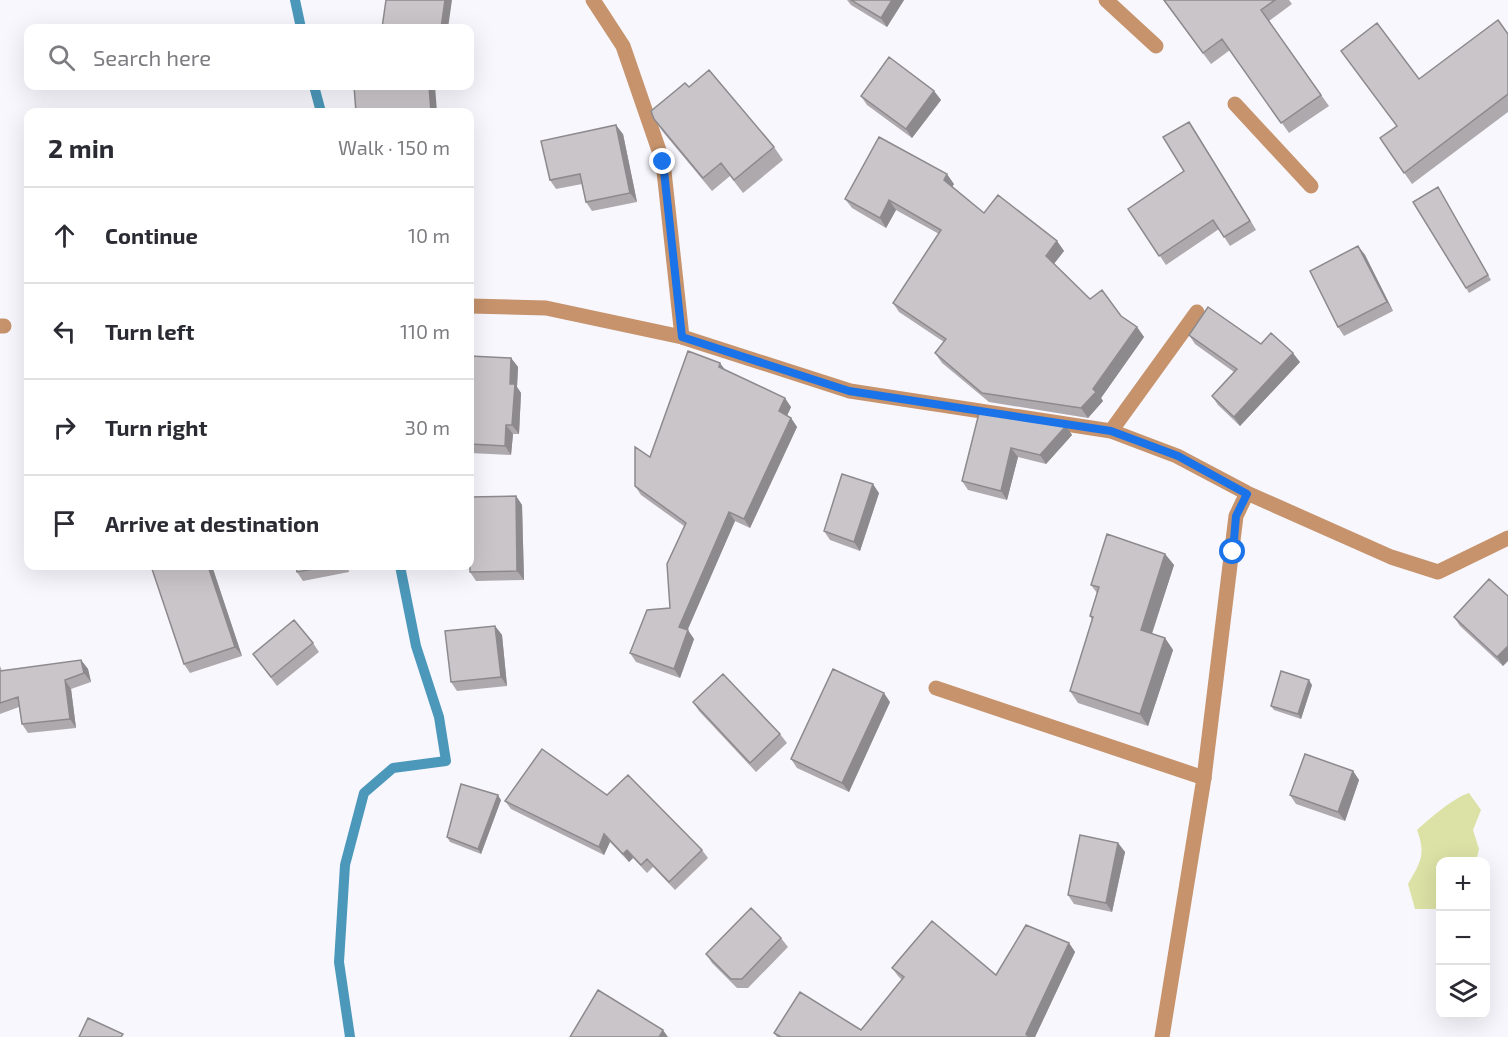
<!DOCTYPE html>
<html lang="en">
<head>
<meta charset="utf-8">
<style>
	:root { --surface:#fff; --page:#f7f7f7; --text:#2b2b33; --muted:#7c7c81; --line:#e1e1e2 }
	body { margin:0; font-family:"Exo 2",sans-serif; background:var(--page); color:var(--text) }
	.controls { position:absolute; right:18px; bottom:18px; display:grid; overflow:hidden; border-radius:12px; box-shadow:0 6px 24px #0002 }
	.controls button { width:54px; height:54px; display:grid; place-items:center; padding:0; border:0; border-bottom:2px solid var(--line); background:var(--surface); color:var(--text); font:30px sans-serif }
	.stop { position:absolute; width:18px; height:18px; margin:-14px; border:4px solid #1a73e8; border-radius:50%; background:#fff }
	.stop.end { background:#1a73e8; border-color:#fff; box-shadow:0 2px 6px #0008 }
	.list { margin:0; padding:0; list-style:none }
	h2 { display:flex; justify-content:space-between; align-items:center; height:78px; margin:0; padding:0 24px; font-size:26px }
	h2 small { font-size:20px; font-weight:400; color:var(--muted) }
	.list li { display:grid; grid-template-columns:39px 1fr auto; gap:18px; align-items:center; box-sizing:border-box; height:96px; padding:0 24px; border-top:2px solid var(--line) }
	.list b { display:block; font-size:22px; white-space:nowrap }
	.list em { font-size:20px; font-style:normal; color:var(--muted) }
	.icon { flex:none; width:33px; height:33px; fill:none; stroke:currentColor; stroke-width:2; stroke-linecap:round; stroke-linejoin:round }
	.map { position:relative; flex:none; width:1508px; height:1037px; overflow:hidden }
	.search { position:absolute; background:var(--surface); box-shadow:0 6px 24px #0002; left:24px; top:24px; width:450px; height:66px; display:flex; align-items:center; gap:15px; box-sizing:border-box; padding:0 21px; border-radius:12px; color:var(--muted); font-size:22px }
	.panel { position:absolute; background:var(--surface); box-shadow:0 6px 24px #0002; left:24px; top:108px; width:450px; height:462px; border-radius:12px }
	.map>svg:first-child { display:block }
	.green { fill:#dce2a5 }
	.lines { fill:none; stroke-linecap:round; stroke-linejoin:round }
	.stream { stroke:#4c98ba; stroke-width:10 }
	.lane { stroke:#c6936c; stroke-width:15 }
	.street { stroke:#c6936c; stroke-width:15 }
	.wall { fill:#aea9ad }
	.shaded-wall { fill:#8d8a8d }
	.building { fill:#cac5c9; stroke:#8d8a8d; stroke-width:1.5 }
	.route { stroke:#1a73e8; stroke-width:8 }
</style>
</head>
<body>
<div class="map">
<svg width="1508" height="1037" viewBox="0 0 1508 1037">
	<rect width="100%" height="100%" fill="#f8f7fd"/>
	<path class="green" d="M1469,793L1481,810L1473,830L1479,849L1476,861L1440,862V909H1415L1408,884C1421,862 1426,854 1417,830C1430,818 1455,797 1469,793Z"/>
	<g class="lines">
		<path class="stream" d="M295,0L301,28
			M314,86L321,112
			M350,1037L339,962L345,865L364,793L393,768L446,761L439,717L416,646L400,566"/>
		<path class="lane" d="M593,0L623,46L663,162L682,337
			M1106,0L1156,46
			M1235,104L1311,186
			M1111,431L1197,312
			M936,688L1204,778"/>
		<path class="street" d="M470,306L546,308L682,337L850,391L1111,431L1177,456L1247,493L1391,557L1438,572L1508,538
			M0,326H4
			M1162,1037L1204,778L1236,516L1247,493"/>
	</g>
	<path class="wall" d="M847,0H904L887,27L851,5Z
		M1163,0H1289L1292,4L1269,21L1329,106L1289,133L1230,50L1211,64Z
		M1508,34V112L1412,184L1380,138L1397,126L1341,51L1419,79Z
		M689,87L774,147L783,160L743,193L730,176L712,191L663,132L654,119Z
		M934,91L941,100L912,138L867,105L861,96Z
		M1195,131L1256,230L1230,246L1219,229L1166,265L1128,209L1184,171Z
		M623,134L637,202L592,211L586,202L582,184L556,189L550,180Z
		M954,184L952,186L984,213L1057,241L1064,251L1054,264L1090,299L1121,316L1137,327L1144,337L1101,398L1103,401L1088,418L989,402L942,363L935,353L944,342L899,312L893,303L939,234L896,210L886,228L852,208L845,199Z
		M1441,192L1491,280L1469,293L1466,288Z
		M1358,246L1365,255L1393,311L1344,336L1338,327Z
		M1189,335L1261,344L1300,362L1240,426L1218,405L1212,396L1234,372L1195,344Z
		M470,356L511,358L518,367L517,387L521,393L519,434H513L511,455L470,453Z
		M726,371L791,407L787,416L791,418L797,427L750,528L735,521L687,630L694,639L680,678L636,662L630,653L670,608L684,526L641,495L635,486L650,457Z
		M979,413L1066,426L1072,435L1046,464L1018,457L1007,500L968,490L962,481Z
		M879,493L860,551L830,540L824,531Z
		M516,496L522,505L524,580L476,581L470,572Z
		M1165,554L1174,565L1152,634L1165,638L1173,650L1148,726L1078,703L1070,691L1092,620L1090,616L1097,593L1091,585Z
		M212,566L242,656L190,673L184,664Z
		M296,566H348L349,572L303,581L297,572Z
		M1508,596L1503,666L1460,626L1454,617Z
		M495,626L502,635L507,686L457,691L451,682Z
		M313,643L319,652L277,686L253,654Z
		M81,660L88,669L91,682L71,689L76,728L28,733L22,724L19,707L0,714V666L2,671Z
		M1312,685L1301,719L1274,710L1271,706Z
		M693,702L780,734L787,743L756,772L699,711Z
		M890,702L849,792L797,768L791,759Z
		M1353,771L1359,780L1345,821L1296,804L1290,795Z
		M607,795L702,850L708,858L675,890L653,867L647,873L633,858L629,862L610,842L604,855L511,809L505,801Z
		M501,800L481,854L450,842L447,837Z
		M1118,843L1125,852L1112,912L1074,904L1068,895Z
		M781,938L788,947L748,988H737L712,963L706,954Z
		M1069,943L1075,952L1035,1037H777L774,1033L861,1030L902,980L898,976L892,968L996,975Z"/>
	<path class="shaded-wall" d="M445,0H452L448,28H441Z
		M892,0H904L887,27L881,18Z
		M429,86H435L437,112H431Z
		M934,91L941,100L912,138L906,129Z
		M1189,122L1195,131L1256,230L1250,221Z
		M616,125L623,134L637,202L630,193Z
		M947,174L954,184L951,189L944,180Z
		M889,200L896,210L886,228L880,218Z
		M1057,241L1064,251L1052,266L1046,256Z
		M1358,246L1365,255L1393,311L1387,302Z
		M1137,327L1144,337L1101,398L1103,401L1088,418L1081,408L1093,389Z
		M1293,353L1300,362L1240,426L1234,417Z
		M511,358L518,367L517,387L521,393L519,434L512,425L510,384Z
		M720,363L726,371L719,367Z
		M785,398L791,407L785,420L779,411Z
		M791,418L797,427L750,528L744,519Z
		M506,425L513,434L511,455L505,446Z
		M1066,426L1072,435L1046,464L1040,455Z
		M1011,448L1018,457L1007,500L1001,491Z
		M873,484L879,493L860,551L854,542Z
		M516,496L522,505L524,580L517,571Z
		M729,512L735,521L685,636L679,627Z
		M1165,554L1174,565L1149,642L1141,630Z
		M208,566H212L242,656L235,647Z
		M495,626L502,635L507,686L501,677Z
		M688,630L694,639L680,678L674,669Z
		M1165,638L1173,650L1148,726L1140,714Z
		M1508,646V661L1503,666L1497,657Z
		M81,660L88,669L91,682L84,673Z
		M65,680L71,689L76,728L70,719Z
		M1309,680L1312,685L1301,719L1298,714Z
		M884,693L890,702L849,792L842,783Z
		M1353,771L1359,780L1345,821L1338,812Z
		M498,795L501,800L481,854L478,849Z
		M604,834L610,842L604,855L599,847Z
		M1118,843L1125,852L1112,912L1106,903Z
		M627,850L633,858L629,862L623,854Z
		M1069,943L1075,952L1035,1037H1028L1026,1034Z
		M663,1030L668,1037H659Z"/>
	<path class="building" d="M386,0H445L441,28H382Z
		M851,0H892L881,18Z
		M1164,0H1275L1261,10L1321,95L1281,123L1222,39L1203,53Z
		M1498,20L1508,34V94L1404,173L1380,138L1397,126L1341,51L1377,23L1419,79Z
		M889,57L934,91L906,129L861,96Z
		M709,70L774,147L734,180L721,163L703,178L654,119L651,111L685,83L689,87Z
		M354,86H429L431,112H356Z
		M1189,122L1250,221L1224,237L1213,220L1159,256L1128,209L1184,171L1163,137Z
		M616,125L630,193L586,202L580,174L550,180L541,141Z
		M879,137L947,174L944,180L984,213L998,195L1057,241L1046,256L1090,299L1102,290L1121,316L1137,327L1093,389L1096,392L1081,408L982,393L935,353L946,339L893,303L941,230L889,200L880,218L845,199Z
		M1438,187L1488,275L1466,288L1413,202Z
		M1358,246L1387,302L1338,327L1310,271Z
		M1208,307L1261,344L1271,333L1293,353L1234,417L1212,396L1237,369L1189,335Z
		M688,351L720,363L719,367L785,398L779,411L791,418L744,519L729,512L679,627L688,630L674,669L630,653L647,610L670,608L667,564L686,523L635,486V447L650,457Z
		M470,356L511,358L510,384H515L512,425H506L505,446L470,444Z
		M979,413L1066,426L1040,455L1011,448L1001,491L962,481Z
		M842,474L873,484L854,542L824,531Z
		M516,496L517,571L470,572V497Z
		M1107,534L1165,554L1141,630L1165,638L1140,714L1070,691L1093,617L1090,616L1099,587L1091,585Z
		M151,566H208L235,647L184,664Z
		M296,566H330L297,572Z
		M1489,579L1508,596V646L1497,657L1454,617Z
		M294,620L313,643L271,677L253,654Z
		M495,626L501,677L451,682L445,631Z
		M81,660L84,673L65,680L70,719L22,724L18,697L0,703V671Z
		M833,669L884,693L842,783L791,759Z
		M1281,671L1309,680L1298,714L1271,706Z
		M723,674L780,734L750,763L693,702Z
		M542,749L607,795L628,775L702,850L669,882L647,859L641,865L627,850L623,854L604,834L599,847L505,801Z
		M1305,754L1353,771L1338,812L1290,795Z
		M461,784L498,795L478,849L447,837Z
		M1080,835L1118,843L1106,903L1068,895Z
		M751,908L781,938L742,979H731L706,954Z
		M932,921L996,975L1026,925L1069,943L1026,1034L1029,1037H781L774,1033L800,992L861,1030L904,977L892,968Z
		M598,990L663,1030L659,1037H570Z
		M88,1018L123,1034L121,1037H79Z"/>
	<g class="lines">
		<path class="route" d="M663,162L682,337L849,391L1111,431L1178,456L1247,494L1236,516L1233,552"/>
	</g>
</svg>
<div class="controls">
<button>+</button>
<button>−</button>
<button><svg class="icon" aria-label="layers" viewBox="0 0 24 24"><path d="M12 4l9 5-9 5-9-5zM3 14l9 5 9-5"/></svg></button>
</div>
<div class="stop" style="left:1233px;top:552px"></div>
<div class="stop end" style="left:663px;top:162px"></div>
<div class="search"><svg class="icon" aria-label="search" viewBox="0 0 24 24"><circle cx="10" cy="10" r="6"/><path d="M15 15l6 6"/></svg>Search here</div>
<section class="panel">
<h2>2 min<small>Walk · 150 m</small></h2>
<ul class="list">
<li><svg class="icon" aria-label="ahead" viewBox="0 0 24 24"><path d="M12 20V5M6 11l6-6 6 6"/></svg><div><b>Continue</b></div><em>10 m</em></li>
<li><svg class="icon" aria-label="left" viewBox="0 0 24 24"><path d="M17 20v-9H6M10 6l-5 5 5 5"/></svg><div><b>Turn left</b></div><em>110 m</em></li>
<li><svg class="icon" aria-label="right" viewBox="0 0 24 24"><path d="M7 20v-9h11M14 6l5 5-5 5"/></svg><div><b>Turn right</b></div><em>30 m</em></li>
<li><svg class="icon" aria-label="arrive" viewBox="0 0 24 24"><path d="M6 21V4h12l-3 4 3 4H6"/></svg><div><b>Arrive at destination</b></div></li>
</ul>
</section>
</div>
</body>
</html>
